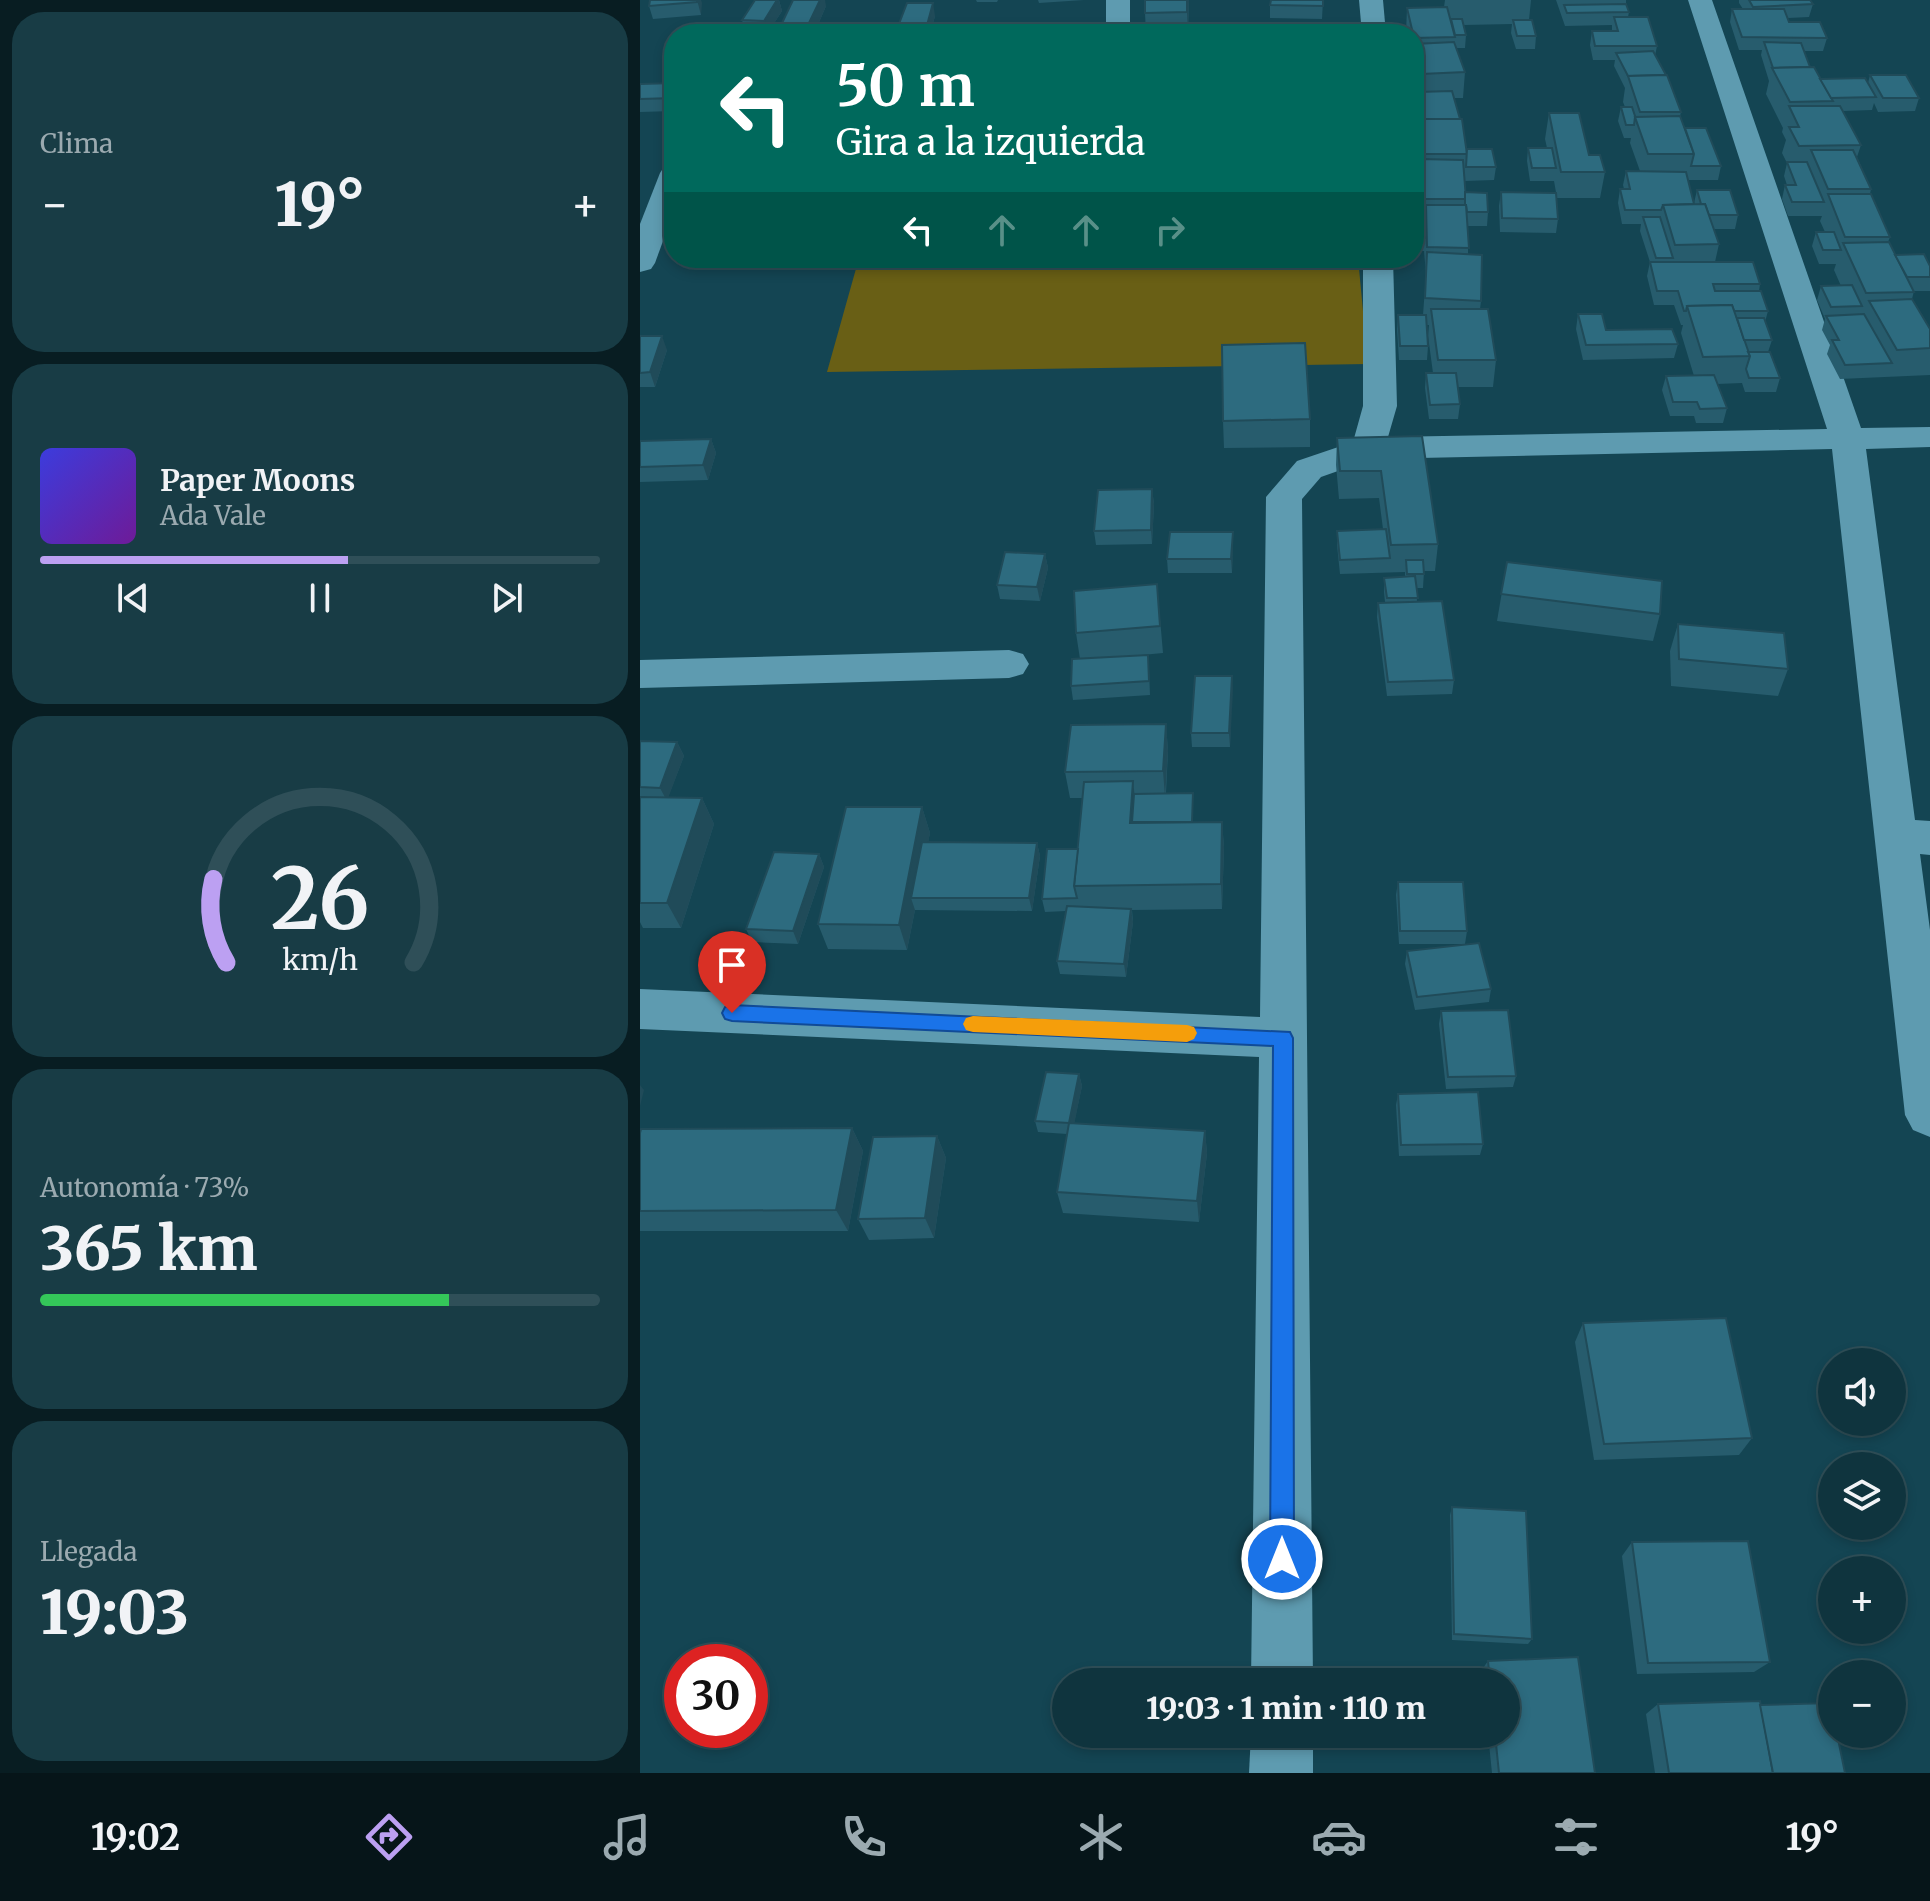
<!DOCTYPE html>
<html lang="es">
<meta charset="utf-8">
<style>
:root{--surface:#0f343e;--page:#183c45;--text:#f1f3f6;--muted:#9baab0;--line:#2f4f58;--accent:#bca0f2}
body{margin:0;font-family:Merriweather,serif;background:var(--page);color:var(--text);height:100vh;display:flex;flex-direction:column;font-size:30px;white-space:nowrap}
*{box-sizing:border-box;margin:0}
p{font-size:26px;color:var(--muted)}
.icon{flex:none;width:44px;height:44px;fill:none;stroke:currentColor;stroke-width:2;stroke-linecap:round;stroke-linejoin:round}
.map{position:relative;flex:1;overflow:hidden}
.drawer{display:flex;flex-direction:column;gap:12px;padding:12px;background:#081d22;width:640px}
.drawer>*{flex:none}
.banner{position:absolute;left:24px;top:24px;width:760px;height:244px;border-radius:32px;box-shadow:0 4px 12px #0003,0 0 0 2px var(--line);background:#00695c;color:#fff;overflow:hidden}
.fabs{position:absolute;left:1178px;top:1348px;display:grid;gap:16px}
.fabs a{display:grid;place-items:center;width:88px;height:88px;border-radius:50%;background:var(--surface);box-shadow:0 4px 12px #0003,0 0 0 2px var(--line);font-size:40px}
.speed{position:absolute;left:24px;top:1644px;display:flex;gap:16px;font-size:40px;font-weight:700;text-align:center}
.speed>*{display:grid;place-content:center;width:104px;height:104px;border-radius:50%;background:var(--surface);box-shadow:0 4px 12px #0003,0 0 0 2px var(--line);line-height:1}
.speed .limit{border:12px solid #d22;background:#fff;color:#111}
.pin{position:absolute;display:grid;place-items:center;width:68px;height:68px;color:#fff;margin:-82px -34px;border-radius:50% 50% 50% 0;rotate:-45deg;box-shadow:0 0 8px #0007}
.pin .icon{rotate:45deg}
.me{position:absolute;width:88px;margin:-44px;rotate:0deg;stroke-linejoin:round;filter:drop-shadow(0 0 6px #0008)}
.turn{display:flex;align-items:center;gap:28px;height:168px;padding:0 40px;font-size:36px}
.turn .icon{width:104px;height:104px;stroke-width:2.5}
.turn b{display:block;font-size:56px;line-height:68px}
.lanes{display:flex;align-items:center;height:76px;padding:0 40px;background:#0003;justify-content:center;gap:40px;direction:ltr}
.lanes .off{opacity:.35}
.big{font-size:60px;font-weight:800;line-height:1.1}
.drawer .widget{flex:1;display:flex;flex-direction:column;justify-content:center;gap:12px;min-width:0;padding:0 28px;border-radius:32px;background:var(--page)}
.drawer .dial{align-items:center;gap:0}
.dial svg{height:208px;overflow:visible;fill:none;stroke:var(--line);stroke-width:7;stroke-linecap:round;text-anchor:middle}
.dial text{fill:var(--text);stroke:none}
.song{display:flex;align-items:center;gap:24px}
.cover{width:96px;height:96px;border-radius:12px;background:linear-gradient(135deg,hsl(240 70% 55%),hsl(280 70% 35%))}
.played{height:8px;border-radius:4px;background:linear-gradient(90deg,var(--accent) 55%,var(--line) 55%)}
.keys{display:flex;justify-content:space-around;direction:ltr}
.heat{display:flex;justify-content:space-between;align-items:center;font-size:44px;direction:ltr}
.charge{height:12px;border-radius:6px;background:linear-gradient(90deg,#34c759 73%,var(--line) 0)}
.trip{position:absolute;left:412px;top:1668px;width:468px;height:80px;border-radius:40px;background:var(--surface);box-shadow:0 4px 12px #0003,0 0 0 2px var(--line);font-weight:800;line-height:80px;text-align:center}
.tabs{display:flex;height:128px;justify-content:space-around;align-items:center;background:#061519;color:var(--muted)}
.tabs .icon{width:56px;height:56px}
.tabs .selected{color:var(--accent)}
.tabs b{font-size:36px;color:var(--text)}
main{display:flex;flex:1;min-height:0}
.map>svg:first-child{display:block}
</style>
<main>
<section class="drawer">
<div class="widget"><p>Clima</p>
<div class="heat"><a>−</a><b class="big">19°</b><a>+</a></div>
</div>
<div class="widget">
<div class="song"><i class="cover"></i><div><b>Paper Moons</b><p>Ada Vale</p></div></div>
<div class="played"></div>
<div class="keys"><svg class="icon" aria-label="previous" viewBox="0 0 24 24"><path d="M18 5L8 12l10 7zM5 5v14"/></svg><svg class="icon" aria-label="pause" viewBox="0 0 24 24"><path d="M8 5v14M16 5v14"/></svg><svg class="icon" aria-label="next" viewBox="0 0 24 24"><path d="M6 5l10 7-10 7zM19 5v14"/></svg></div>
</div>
<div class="widget dial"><svg viewBox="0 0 100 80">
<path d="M14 69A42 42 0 1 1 86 69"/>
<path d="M14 69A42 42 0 0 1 9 37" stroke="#bca0f2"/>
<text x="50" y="56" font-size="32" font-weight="700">26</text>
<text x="50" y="72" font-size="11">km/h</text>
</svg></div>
<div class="widget"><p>Autonomía · 73%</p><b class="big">365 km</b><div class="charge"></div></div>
<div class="widget"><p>Llegada</p><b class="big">19:03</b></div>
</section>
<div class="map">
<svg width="1290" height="1773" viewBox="0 0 1290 1773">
<rect width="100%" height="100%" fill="#144553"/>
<path fill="#695f15" d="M219,258H718L728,364L187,372Z"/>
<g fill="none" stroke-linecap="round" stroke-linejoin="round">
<g fill="#5e9bb0" fill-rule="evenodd">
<rect x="466" y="0" width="24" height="34"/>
<path d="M719,0H743L746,34H722Z"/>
<path d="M1048,0H1072L1221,428L1290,427V447L1226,449L1275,820L1290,821V855L1280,854L1290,930V1137L1273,1130L1265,1115L1192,449L732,459L681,477L662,499L673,1682H611L619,1057L0,1029V989L620,1017L626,497L657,461L713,442L723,406V258H753L757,406L748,437L1187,429Z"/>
<path d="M34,165V211L15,263L11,269L0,272V224L20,173L24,167Z"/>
<path d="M369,650L383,654L389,664L383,674L369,678L0,688V660Z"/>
<path d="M611,1734H673V1773H609Z"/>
</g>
</g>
<g fill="#275c6d">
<path d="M10,0H61V15L13,19L9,6Z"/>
<path d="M115,0H139L142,11L127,34H88L105,30L102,20Z"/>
<path d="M336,0H358L357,2H337Z"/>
<path d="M398,0H444L399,3Z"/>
<path d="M549,0L548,34H506L505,13Z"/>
<path d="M683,0L682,19L630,18V5Z"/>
<path d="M805,0H891L889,20L896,36L895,49H876L871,33L872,24L824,25L826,35L825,48H816L825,72L823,98H814L827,149L856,167L854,180L824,181L825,192L848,212L847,226H828V254L841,301L840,309L856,360L853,387H818L820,404L818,419H789L785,388L786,373H793L788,336L789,325H787L788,346L787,360H759L757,329L758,315H783L786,274L784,251H774V220H780L779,207L774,208V144L776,119H779L776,106L777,93L774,84V34H766V33L767,8L804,7Z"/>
<path d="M916,0H986V4L989,12L988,17L1017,46L1015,56L1041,112L1040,116L1045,128L1081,166L1078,180H1048L1054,203L1057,190L1098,215L1095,229H1074L1079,244L1075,262L1120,284L1119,291L1128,311L1125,322L1132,340L1128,352L1140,378L1136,392H1105L1102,383L1077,384L1087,408L1083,423H1056L1054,416H1030L1022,390L1026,376H1054L1041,333L1043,325H1041L1034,305H1014L1007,276L1010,262L1000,231L1001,224H982L978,203L980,189H984L983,185L986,171H1000L990,143L991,138H984L978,121L981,107H985L983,102L985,88L974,66L975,60H953L950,45L952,31H972V25L925,26Z"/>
<path d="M1099,0H1170L1173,4L1169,17L1148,18L1149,22L1187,38L1183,51H1164L1170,67L1180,79L1228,83L1230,75L1279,98L1275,111L1238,112L1234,103L1232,110L1203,111L1221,145L1217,157L1231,189L1230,194L1250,237L1248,242L1255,255L1290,266V291H1274L1272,299L1290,329V375L1200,379L1187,354L1190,345L1182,330L1185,319L1177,300L1181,286H1201L1194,270L1196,264H1179L1172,246L1176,232H1185L1180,221L1182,216H1148L1142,199L1145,185H1147L1144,176L1147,163L1142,153L1146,140L1142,132L1143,128L1126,94L1129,81L1121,55L1122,50H1099L1090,22L1092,9H1103L1099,3Z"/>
<path d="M186,6L174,34H145L142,23Z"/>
<path d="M295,16L290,34H258L257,29Z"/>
<path d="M34,83V111L0,112V84Z"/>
<path d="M909,113L965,172L960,198H917L914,181H890L887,161L888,148H907L905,139Z"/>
<path d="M861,192L918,219L916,233L860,232L859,206Z"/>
<path d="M938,314L966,330L1038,344L1034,358L943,360L936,329Z"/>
<path d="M0,336L27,350L15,387H0Z"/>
<path d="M670,419V447L584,448L583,421Z"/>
<path d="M782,436L798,544L795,571H784L783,588H776L777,601L814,680L812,694L747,696L737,617L738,603L745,602L744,592V578L765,577V572L700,574L697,545V531L743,529L739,498L699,499L696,465L697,438Z"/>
<path d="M71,439L76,453L68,480L0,482V441Z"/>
<path d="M512,489L514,504L512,544L456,545L454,531Z"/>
<path d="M593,532L592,573H528L527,559Z"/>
<path d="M405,554L408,568L400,601L360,599L357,585Z"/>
<path d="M867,562L1020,614L1013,641L857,621Z"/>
<path d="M517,584L523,653L481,657L509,669L510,695L433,700L431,686L440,659L436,633Z"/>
<path d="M1038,624L1148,669L1138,696L1031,686L1030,651Z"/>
<path d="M592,676L590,747H552L551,733Z"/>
<path d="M526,724L528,751L526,793H553V822H582L584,847L582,909L492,910L493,922L486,977L420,974L417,961L426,911L405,912L402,899L438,849L443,798H430L425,772Z"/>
<path d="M0,741L37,742L44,756L28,797L62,798L74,824L41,928H3L0,922Z"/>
<path d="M282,807L290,833L288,842L397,843L400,856L392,911L275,910L267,950L188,949L178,924Z"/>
<path d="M179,854L184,867L158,944L112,942L106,929Z"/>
<path d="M758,882L827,931L825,944H759L756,895Z"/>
<path d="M767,951L851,989L849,1002L775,1010L765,964Z"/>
<path d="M801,1011L876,1076L873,1087L806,1089L799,1024Z"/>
<path d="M439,1074L442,1086L434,1123L565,1131L567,1153L559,1222L423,1213L417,1192L427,1134L398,1132L395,1121Z"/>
<path d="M758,1094L843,1144L840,1155L759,1156L756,1105Z"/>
<path d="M212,1128L223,1151L208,1231H0V1133Z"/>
<path d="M297,1136L306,1158L294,1238L229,1240L218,1219Z"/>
<path d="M943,1323L1112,1438L1099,1455L954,1460L935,1342Z"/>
<path d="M812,1507L892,1639L888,1644L812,1640L810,1515Z"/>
<path d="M992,1542L1130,1662L1114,1672L997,1674L982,1556Z"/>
<path d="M848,1661L955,1773H852L848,1734H866V1682H842L841,1671Z"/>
<path d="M1018,1704L1120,1705L1205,1773H1015L1006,1714Z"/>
</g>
<g fill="#204b59">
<path d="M57,0H61L62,3L61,15Z"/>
<path d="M137,0H139L142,11L127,34L124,21Z"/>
<path d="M180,0H185L186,6L174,34H172L169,23Z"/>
<path d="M547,0H549L548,34L547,12Z"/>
<path d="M293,3L295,16L290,34H287L286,29Z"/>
<path d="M22,336L27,350L15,387L10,372Z"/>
<path d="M71,439L76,453L68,480L63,465Z"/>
<path d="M512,489L514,504L512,544L511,530Z"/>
<path d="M593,532V547L592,573L591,559Z"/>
<path d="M405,554L408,568L400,601L397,587Z"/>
<path d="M592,676L593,690L590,747L589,733Z"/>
<path d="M526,724L528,751L525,797L523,771Z"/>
<path d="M37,742L44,756L27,801L20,788Z"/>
<path d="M493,781L496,807L492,835L490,823Z"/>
<path d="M62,798L74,824L41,928L27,903Z"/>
<path d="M282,807L290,833L277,898H271L275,910L267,950L259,925Z"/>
<path d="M582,822L584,847L582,909L581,884Z"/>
<path d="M397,843L400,856L392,911L389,898Z"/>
<path d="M179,854L184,867L158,944L153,931Z"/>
<path d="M491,909L493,922L486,977L484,964Z"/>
<path d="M439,1074L442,1086L432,1135L429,1123Z"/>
<path d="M0,1085L4,1090L0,1106Z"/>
<path d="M212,1128L223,1151L208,1231L196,1210Z"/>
<path d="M565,1131L567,1153L559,1222L557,1201Z"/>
<path d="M297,1136L306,1158L294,1238L285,1218Z"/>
</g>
<g fill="#2d6b7f" stroke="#204b59" stroke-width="2">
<path d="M10,0H57V2L9,6Z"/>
<path d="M115,0H137L124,21L102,20Z"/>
<path d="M153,0H180L169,23H142Z"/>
<path d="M505,0H547V12L505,13Z"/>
<path d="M631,0H683V6L630,5Z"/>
<path d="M1109,0H1170L1173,4L1113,7Z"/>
<path d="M267,3H293L286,29H257Z"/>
<path d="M986,4L989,12L927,13L924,5Z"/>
<path d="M807,7L815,37L774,38L767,8Z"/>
<path d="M1092,9H1144L1149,22H1180L1187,38L1102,37Z"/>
<path d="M974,17H1008L1017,46H955L952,31H978Z"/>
<path d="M811,19H822L826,35H815Z"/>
<path d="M873,20H892L896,36H877Z"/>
<path d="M89,30H124L122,34H88Z"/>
<path d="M814,42L825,72L781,74L774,53V44Z"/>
<path d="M1124,42L1161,43L1170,67L1133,68Z"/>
<path d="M1013,51L1026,75L988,76L976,53Z"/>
<path d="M1174,67L1193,101L1150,102L1132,68Z"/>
<path d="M1027,75L1041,112H1000L988,76Z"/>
<path d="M1230,75H1266L1279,98H1243Z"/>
<path d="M1225,78L1236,97L1191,98L1180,79Z"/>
<path d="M34,83V98L0,99V84Z"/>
<path d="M812,91L820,119H784L777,92Z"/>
<path d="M1149,106H1200L1221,145L1159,146L1149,127H1159Z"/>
<path d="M981,107H992L998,125L995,117L994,125H986Z"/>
<path d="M909,113H939L949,155H960L965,172H921Z"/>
<path d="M1040,116L1054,154H1008L995,117Z"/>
<path d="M776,119H822L827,154H780Z"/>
<path d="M1045,128H1066L1081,166H1051L1054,154Z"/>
<path d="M888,148H912L916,168H892Z"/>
<path d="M827,149H852L856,167H826Z"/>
<path d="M774,150H777L780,194H774Z"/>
<path d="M1171,150H1213L1231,189H1188Z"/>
<path d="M780,159L823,160L826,199H782Z"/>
<path d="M1147,162H1167L1184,202H1152L1145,185H1156Z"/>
<path d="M986,171L1046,172L1054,204L1023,205L1021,210H985L980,189H990Z"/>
<path d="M1057,190H1090L1098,215H1069L1065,204H1061Z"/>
<path d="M825,192L847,193L848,212H827L826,205H825Z"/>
<path d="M861,192L916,193L918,219L862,218Z"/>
<path d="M1188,194H1231L1250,237H1205Z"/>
<path d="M1065,204L1079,244L1035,245L1023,205Z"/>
<path d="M786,205H826L829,248L787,247Z"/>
<path d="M1003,217H1020L1033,258H1016Z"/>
<rect x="774" y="220" width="11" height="18"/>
<path d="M1176,232H1194L1201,250H1183Z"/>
<path d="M1249,242L1274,292L1226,293L1203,243Z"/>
<path d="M787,252L842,255L841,301L785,298Z"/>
<path d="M1284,254L1290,266V277H1267L1255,255Z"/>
<path d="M1010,262H1113L1120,284H1073L1075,291H1121L1128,311H1094L1092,305L1047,306L1046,311H1044L1038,291H1017Z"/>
<path d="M1212,285L1222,306L1191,307L1181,286Z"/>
<path d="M1272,299L1290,329V348L1257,350L1229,301Z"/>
<path d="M1092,305L1110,356L1063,357L1047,306Z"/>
<path d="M791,309H848L856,360H798Z"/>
<path d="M938,314H962L966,330L1032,329L1038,344L946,345Z"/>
<path d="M1224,314L1252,363L1205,365L1192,340H1199L1186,316Z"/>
<path d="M758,315H786L788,346H760Z"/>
<path d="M1097,318H1124L1132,340H1104Z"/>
<path d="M0,336H22L10,372L0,373Z"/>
<path d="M665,343L670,419L583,421L582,345Z"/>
<path d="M1108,352H1130L1140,378H1109L1106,369L1110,356Z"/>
<path d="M786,373H816L820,404L790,405Z"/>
<path d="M1074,375L1087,408L1060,409L1057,402H1033L1026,376Z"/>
<path d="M782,436L798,544L751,545L741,471H700L697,438Z"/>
<path d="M71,439L63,465L0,467V441Z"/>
<path d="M512,489L511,530L454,531L458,490Z"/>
<path d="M746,529L750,558L700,560L697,531Z"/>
<path d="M530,532H593L591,559H527Z"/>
<path d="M365,552L405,554L397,587L357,585Z"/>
<path d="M766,560H783L784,574H767Z"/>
<path d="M867,562L1022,581L1020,614L861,594Z"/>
<path d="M775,576L778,598H747L744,578Z"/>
<path d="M517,584L520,626L436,633L434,591Z"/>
<path d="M802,601L814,680L748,682L738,603Z"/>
<path d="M1038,624L1144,633L1148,669L1039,659Z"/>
<path d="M508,655L509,681L431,686L432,659Z"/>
<path d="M555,676H592L589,733H551Z"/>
<path d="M526,724L523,771L425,772L431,725Z"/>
<path d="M0,741L37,742L20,788L0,787Z"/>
<path d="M493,781L490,823L582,822L581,884L434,886L444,782Z"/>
<path d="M553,793L552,822H492L494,794Z"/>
<path d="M0,797L62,798L27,903H0Z"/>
<path d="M206,807H282L259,925L178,924Z"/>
<path d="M282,842L397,843L389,898H271Z"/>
<path d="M407,849H438L434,886L437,898L402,899Z"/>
<path d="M134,852L179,854L153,931L106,929Z"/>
<path d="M758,882H823L827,931H760Z"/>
<path d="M427,906L491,909L484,964L417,961Z"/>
<path d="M839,943L851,989L777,997L767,951Z"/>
<path d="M868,1010L876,1076L808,1077L801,1011Z"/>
<path d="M406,1072L439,1074L429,1123L395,1121Z"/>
<path d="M838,1092L843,1144L761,1145L758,1094Z"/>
<path d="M429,1123L565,1131L557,1201L417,1192Z"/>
<path d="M212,1128L196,1210L0,1211V1133L1,1129Z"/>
<path d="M297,1136L285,1218L218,1219L233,1137Z"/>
<path d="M1086,1318L1112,1438L964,1444L943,1323Z"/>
<path d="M812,1507L886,1511L892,1639L814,1634Z"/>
<path d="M1108,1541L1130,1662L1008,1663L992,1542Z"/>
<path d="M938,1657L955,1773H859L855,1734H866V1682H850L848,1661Z"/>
<path d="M1120,1701L1133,1773H1029L1018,1704Z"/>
<path d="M1190,1703L1192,1712V1734H1197L1205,1773H1133L1120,1705Z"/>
</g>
<path fill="#1a73e8" stroke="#114b97" stroke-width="2" d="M92,1005L650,1032L653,1038L654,1559L650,1568L642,1571L633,1568L630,1559L633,1046L92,1021L85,1019L82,1013L85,1007Z"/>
<path fill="#f59e0b" d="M333,1016L547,1025L554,1027L557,1033L554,1039L547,1042L333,1032L326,1030L323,1024L326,1018Z"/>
</svg>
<div class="fabs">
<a><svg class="icon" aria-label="sound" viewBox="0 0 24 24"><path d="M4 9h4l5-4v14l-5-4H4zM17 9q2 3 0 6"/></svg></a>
<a><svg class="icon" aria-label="layers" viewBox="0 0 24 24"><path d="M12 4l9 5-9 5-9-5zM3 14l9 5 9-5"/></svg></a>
<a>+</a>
<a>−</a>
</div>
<div class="speed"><div class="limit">30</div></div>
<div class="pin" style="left:92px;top:1013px;background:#d93025"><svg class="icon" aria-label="arrive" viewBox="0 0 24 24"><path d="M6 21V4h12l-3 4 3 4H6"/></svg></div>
<svg class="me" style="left:642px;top:1559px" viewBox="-20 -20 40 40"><circle r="17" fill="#1a73e8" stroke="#fff" stroke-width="3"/><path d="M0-11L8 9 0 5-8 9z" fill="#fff"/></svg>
<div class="trip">19:03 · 1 min · 110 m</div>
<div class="banner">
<div class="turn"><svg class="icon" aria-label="left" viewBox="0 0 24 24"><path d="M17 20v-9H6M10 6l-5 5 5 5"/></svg><div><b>50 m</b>Gira a la izquierda</div></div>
<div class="lanes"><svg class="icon" aria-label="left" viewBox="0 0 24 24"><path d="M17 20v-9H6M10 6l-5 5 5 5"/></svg><svg class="icon off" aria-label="ahead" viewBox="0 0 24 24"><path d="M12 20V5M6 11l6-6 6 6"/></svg><svg class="icon off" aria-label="ahead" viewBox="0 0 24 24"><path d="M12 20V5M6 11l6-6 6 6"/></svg><svg class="icon off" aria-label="right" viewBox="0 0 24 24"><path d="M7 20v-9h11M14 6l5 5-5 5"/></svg></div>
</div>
</div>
</main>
<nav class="tabs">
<b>19:02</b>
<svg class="icon selected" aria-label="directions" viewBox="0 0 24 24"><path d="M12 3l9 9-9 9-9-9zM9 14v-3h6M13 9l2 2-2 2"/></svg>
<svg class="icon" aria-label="music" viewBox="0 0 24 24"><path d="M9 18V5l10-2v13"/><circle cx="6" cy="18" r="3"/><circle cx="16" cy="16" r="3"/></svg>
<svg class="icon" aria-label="phone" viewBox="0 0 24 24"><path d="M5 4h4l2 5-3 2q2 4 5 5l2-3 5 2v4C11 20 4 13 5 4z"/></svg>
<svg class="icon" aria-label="climate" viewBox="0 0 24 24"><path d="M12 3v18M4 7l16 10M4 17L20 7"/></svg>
<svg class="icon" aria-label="car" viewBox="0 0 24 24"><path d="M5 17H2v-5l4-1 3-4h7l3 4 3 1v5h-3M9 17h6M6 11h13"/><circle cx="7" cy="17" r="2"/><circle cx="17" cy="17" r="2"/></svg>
<svg class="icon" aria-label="filters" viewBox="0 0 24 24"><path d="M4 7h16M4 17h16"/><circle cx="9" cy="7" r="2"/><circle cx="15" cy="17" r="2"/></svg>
<b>19°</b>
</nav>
